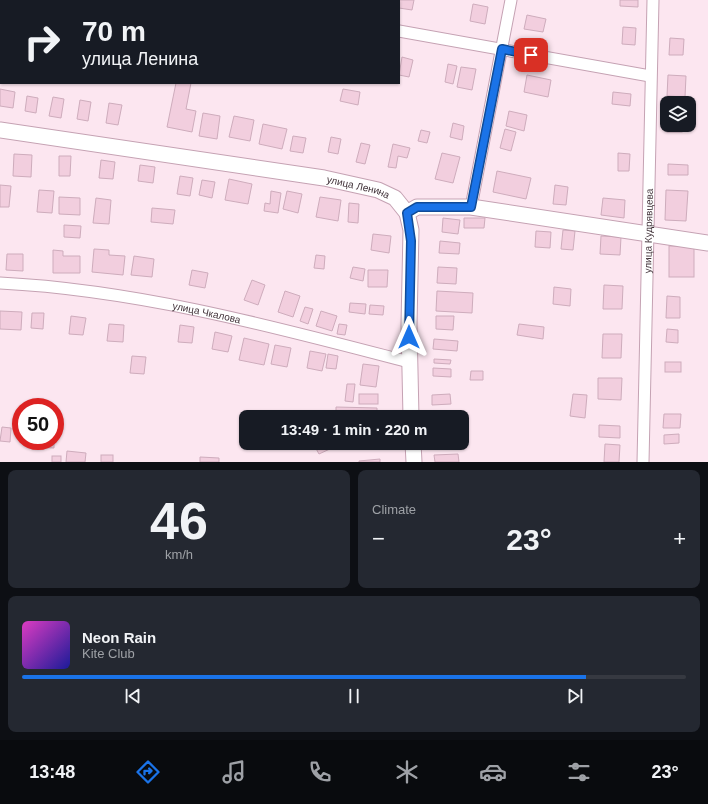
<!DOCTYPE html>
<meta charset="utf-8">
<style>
:root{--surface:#171b24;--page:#242831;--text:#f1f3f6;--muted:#9ea1a6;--line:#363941;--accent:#1a73e8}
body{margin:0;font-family:Helvetica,sans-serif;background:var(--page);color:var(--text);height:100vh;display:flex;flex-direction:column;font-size:15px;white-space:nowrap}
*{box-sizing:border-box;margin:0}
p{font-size:13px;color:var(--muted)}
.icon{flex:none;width:22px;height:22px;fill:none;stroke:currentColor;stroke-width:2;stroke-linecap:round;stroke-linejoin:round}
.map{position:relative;height:462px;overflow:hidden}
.side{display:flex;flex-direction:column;gap:8px;padding:8px;background:#0d0f14;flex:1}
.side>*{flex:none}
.banner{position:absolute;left:0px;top:0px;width:400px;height:84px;box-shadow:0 1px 3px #0004;background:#171b24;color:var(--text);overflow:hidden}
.fabs{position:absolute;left:660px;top:96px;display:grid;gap:8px}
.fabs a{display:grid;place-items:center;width:36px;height:36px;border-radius:8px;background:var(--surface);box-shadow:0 1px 3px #0004;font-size:20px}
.speed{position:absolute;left:12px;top:398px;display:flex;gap:8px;font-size:20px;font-weight:700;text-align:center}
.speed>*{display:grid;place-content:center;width:52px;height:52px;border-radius:50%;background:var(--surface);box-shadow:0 1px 3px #0004;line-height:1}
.speed .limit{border:6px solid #d22;background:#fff;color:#111}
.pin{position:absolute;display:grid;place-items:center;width:34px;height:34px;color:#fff;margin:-17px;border-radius:8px;box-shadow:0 2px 6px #0006}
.me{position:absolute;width:44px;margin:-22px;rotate:0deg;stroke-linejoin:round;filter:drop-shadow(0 0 3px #0008)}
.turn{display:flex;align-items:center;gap:14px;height:84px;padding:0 16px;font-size:18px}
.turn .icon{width:52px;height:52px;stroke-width:2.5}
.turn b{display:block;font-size:28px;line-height:34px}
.big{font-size:30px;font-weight:800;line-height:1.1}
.side .widget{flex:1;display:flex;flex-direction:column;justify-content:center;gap:6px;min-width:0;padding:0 14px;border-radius:8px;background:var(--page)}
.side .dial{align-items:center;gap:0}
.dial b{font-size:52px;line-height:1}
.song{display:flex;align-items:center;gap:12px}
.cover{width:48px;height:48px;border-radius:6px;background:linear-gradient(135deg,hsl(310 70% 55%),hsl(240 70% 35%))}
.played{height:4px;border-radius:2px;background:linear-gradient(90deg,var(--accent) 85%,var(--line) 85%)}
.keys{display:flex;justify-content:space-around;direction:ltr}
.heat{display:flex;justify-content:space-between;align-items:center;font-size:22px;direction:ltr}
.side .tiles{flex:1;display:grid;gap:8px;grid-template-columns:1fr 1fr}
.widget:last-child{grid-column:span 2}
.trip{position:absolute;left:239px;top:410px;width:230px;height:40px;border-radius:8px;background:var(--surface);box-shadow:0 1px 3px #0004;font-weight:800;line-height:40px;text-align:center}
.dock{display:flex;height:64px;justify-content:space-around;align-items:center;background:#090b0e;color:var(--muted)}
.dock .icon{width:28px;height:28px}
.dock .on{color:var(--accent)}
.dock b{font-size:18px;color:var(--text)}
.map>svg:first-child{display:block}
</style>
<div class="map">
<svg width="708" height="462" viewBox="0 0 708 462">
<rect width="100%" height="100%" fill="#fce6f0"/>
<g fill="#f2cede" stroke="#ceacbc">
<path d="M392,0H414L412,10L399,8V1Z"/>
<path d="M620,0H638V7L620,6Z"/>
<path d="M473,4L488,7L485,24L470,21Z"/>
<path d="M527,15L546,19L543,32L524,29Z"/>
<path d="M623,27L636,28L635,45L622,44Z"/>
<path d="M670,38L684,39L683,55H669Z"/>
<path d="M402,57L413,60L409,77L399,75Z"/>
<path d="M448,64L457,66L453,84L445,82Z"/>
<path d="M461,67L476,69L472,90L457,87Z"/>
<path d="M527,75L551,80L548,97L524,92Z"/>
<path d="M668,75L686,76L685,97L667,96Z"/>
<path d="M176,83H191L186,109L196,111L192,132L167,127Z"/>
<path d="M0,89L15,92L13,108L0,106Z"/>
<path d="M343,89L360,92L358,105L340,101Z"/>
<path d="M613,92L631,94L630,106L612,104Z"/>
<path d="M27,96L38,98L36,113L25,111Z"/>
<path d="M53,97L64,99L61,118L49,116Z"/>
<path d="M80,100L91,102L88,121L77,119Z"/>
<path d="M109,103L122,105L118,125L106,123Z"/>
<path d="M509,111L527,115L524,131L506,126Z"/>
<path d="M203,113L220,116L217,139L199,136Z"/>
<path d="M234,116L254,120L250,141L229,137Z"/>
<path d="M453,123L464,126L462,140L450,137Z"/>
<path d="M263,124L287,129L282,149L259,144Z"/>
<rect x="667" y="125" width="15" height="7"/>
<path d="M505,129L516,132L511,151L500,148Z"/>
<path d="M421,130L430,132L427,143L418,141Z"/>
<path d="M293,136L306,138L303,153L290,151Z"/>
<path d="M331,137L341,139L338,154L328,152Z"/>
<path d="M361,143L370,145L365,164L356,162Z"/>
<path d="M393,144L410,148L407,158L398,156L396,168L388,167Z"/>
<path d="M442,153L460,157L453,183L435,179Z"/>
<path d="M618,153L630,154L629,171H618Z"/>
<path d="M14,154L32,155L31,177L13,176Z"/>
<path d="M59,156H71L70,176H59Z"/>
<path d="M101,160L115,162L113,179L99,178Z"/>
<path d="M668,164L688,165V175H668Z"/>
<path d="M140,165L155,167L153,183L138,181Z"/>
<path d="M497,171L531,178L526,199L493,192Z"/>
<path d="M180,176L193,178L190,196L177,194Z"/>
<path d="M229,179L252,184L248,204L225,200Z"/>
<path d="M202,180L215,182L212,198L199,195Z"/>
<path d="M0,185L11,186L9,207H0Z"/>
<path d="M555,185L568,187L566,205L553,204Z"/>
<path d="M39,190L54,191L52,213L37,212Z"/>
<path d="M666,190L688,191L686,221L665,220Z"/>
<path d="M271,191L281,193L278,213L264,211L265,203L270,204Z"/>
<path d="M287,191L302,194L298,213L283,209Z"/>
<path d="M59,197L80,198V215L59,214Z"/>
<path d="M320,197L341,200L338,221L316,217Z"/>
<path d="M96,198L111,200L109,224L93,223Z"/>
<path d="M603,198L625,200L624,218L601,215Z"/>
<path d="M349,203L359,204L358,223L348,222Z"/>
<path d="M152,208L175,210L173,224L151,222Z"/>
<path d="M443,218L460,220L458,234L442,232Z"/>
<path d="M464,218H485L484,228H464Z"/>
<path d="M64,225L81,226L80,238L64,237Z"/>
<path d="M563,230L575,231L573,250L561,249Z"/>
<path d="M536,231L551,232L550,248L535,247Z"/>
<path d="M373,234L391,236L389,253L371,250Z"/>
<path d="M601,236L621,237L620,255L600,254Z"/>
<path d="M440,241L460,243L459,254L439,253Z"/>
<rect x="669" y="246" width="25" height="31"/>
<path d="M94,249L109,250V255L125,256L123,275L92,272Z"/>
<path d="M53,250L63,251V256H80V273H53Z"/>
<path d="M7,254H23V271L6,270Z"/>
<path d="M316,255L325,256L324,269L314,268Z"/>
<path d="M134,256L154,259L152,277L131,275Z"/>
<path d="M353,267L365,269L363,281L350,278Z"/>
<path d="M438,267L457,268L456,284L437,283Z"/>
<path d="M192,270L208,273L205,288L189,285Z"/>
<path d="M368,270H388L387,287H368Z"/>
<path d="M252,280L265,285L258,305L244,300Z"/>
<path d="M604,285L623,286L622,309H603Z"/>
<path d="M554,287L571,289L570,306L553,304Z"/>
<path d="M285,291L300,296L293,317L278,312Z"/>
<path d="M437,291L473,293L472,313L436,311Z"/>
<path d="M667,296L680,297V318H666Z"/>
<path d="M350,303L366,304L365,314L349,312Z"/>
<path d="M370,305L384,306L383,315L369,314Z"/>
<path d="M305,307L313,309L308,324L300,321Z"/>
<path d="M0,311L22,312L21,330L0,329Z"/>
<path d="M321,311L337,316L332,331L316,326Z"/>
<path d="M32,313H44L43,329L31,328Z"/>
<path d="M71,316L86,318L83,335L69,334Z"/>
<path d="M436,316H454L453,330L436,329Z"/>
<path d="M109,324L124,325L123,342L107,341Z"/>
<path d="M339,324L347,325L345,335L337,334Z"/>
<path d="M519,324L544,327L543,339L517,335Z"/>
<path d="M180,325L194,327L192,343L178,342Z"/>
<path d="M667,329L678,330V343L666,342Z"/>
<path d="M215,332L232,336L228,352L212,349Z"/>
<path d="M603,334H622L621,358H602Z"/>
<path d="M244,338L269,344L264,365L239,360Z"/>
<path d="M434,339L458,341L457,351L433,349Z"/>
<path d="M275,345L291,348L287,367L271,364Z"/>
<path d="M310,351L326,354L322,371L307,368Z"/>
<path d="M328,354L338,356L336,369L326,368Z"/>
<path d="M132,356L146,357L144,374L130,373Z"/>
<path d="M434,359L451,360L450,364L434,363Z"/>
<rect x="665" y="362" width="16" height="10"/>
<path d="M363,364L379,366L376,387L360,385Z"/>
<path d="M433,368L451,369V377L433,376Z"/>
<path d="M471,371H483V380H470Z"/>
<path d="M598,378H622L621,400L598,399Z"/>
<path d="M347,384H355L353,402L345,401Z"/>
<rect x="359" y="394" width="19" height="10"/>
<path d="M450,394L451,404L432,405V395Z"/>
<path d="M573,394L587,395L585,418L570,416Z"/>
<path d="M336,407L377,408V417H336Z"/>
<path d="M446,412V417H433V413Z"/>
<path d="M664,414H681L680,428H663Z"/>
<path d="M599,425L620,426V438L599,437Z"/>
<path d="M2,427L11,428L10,442L0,441Z"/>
<path d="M679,434V443L664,444V435Z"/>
<path d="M36,441H54V448L36,447Z"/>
<path d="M318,443H329L332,448L319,454L314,445Z"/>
<path d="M356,443H376V446L357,448Z"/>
<path d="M605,444L620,445L619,462H604Z"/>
<path d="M67,451L86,453L85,462H66Z"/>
<path d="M458,454L459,462H435L434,455Z"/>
<rect x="101" y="455" width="12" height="7"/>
<rect x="52" y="456" width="9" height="6"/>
<path d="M200,457L219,458V462H200Z"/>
<path d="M380,459V462H359V461Z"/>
</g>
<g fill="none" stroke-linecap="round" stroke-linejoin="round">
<defs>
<g id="street">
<path d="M233,0L239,1"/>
<path d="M399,31L650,76"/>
<path d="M471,207L511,0"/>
<path id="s1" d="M0,283C139,290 275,327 409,362"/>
<path id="s2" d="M643,462L653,0"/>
</g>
<g id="secondary">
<path id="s3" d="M0,130L324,178L378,190L395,198L407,213L411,230L409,325L411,417"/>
<path d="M407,213L417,207H471L708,243"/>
<path d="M413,443L414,462"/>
</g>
</defs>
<use href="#street" stroke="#c5a2b3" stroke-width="13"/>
<use href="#secondary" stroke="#c5a2b3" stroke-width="17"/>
<use href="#street" stroke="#fff" stroke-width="11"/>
<use href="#secondary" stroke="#fff" stroke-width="15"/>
</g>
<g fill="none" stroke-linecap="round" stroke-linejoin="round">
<defs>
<path id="route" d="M409,337L411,241L407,213L417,207H471L502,49L531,55"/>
</defs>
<use href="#route" stroke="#114b97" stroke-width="10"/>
<use href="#route" stroke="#1a73e8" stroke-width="7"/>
</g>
<g text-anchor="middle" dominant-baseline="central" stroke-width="3.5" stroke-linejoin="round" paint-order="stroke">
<g font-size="10" fill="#413239" stroke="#fff">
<text stroke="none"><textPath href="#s3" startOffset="363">улица Ленина</textPath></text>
<text stroke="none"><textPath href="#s2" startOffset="231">улица Кудрявцева</textPath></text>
<text stroke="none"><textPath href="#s1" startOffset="209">улица Чкалова</textPath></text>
</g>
</g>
</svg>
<div class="fabs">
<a><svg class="icon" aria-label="layers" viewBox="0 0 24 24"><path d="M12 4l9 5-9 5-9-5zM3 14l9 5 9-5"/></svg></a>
</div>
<div class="speed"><div class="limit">50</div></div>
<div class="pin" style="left:531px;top:55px;background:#d93025"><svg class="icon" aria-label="arrive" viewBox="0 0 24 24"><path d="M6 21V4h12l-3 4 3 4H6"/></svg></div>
<svg class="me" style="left:409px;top:337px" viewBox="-20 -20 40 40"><path d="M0-17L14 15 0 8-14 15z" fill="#1a73e8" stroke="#fff" stroke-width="4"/></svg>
<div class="trip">13:49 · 1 min · 220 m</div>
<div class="banner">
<div class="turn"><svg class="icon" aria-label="right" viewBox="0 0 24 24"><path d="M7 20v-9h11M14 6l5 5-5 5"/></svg><div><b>70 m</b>улица Ленина</div></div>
</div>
</div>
<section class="side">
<div class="tiles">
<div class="widget dial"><b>46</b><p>km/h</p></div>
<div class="widget"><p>Climate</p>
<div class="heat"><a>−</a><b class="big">23°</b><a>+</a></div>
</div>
<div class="widget">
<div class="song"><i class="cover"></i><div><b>Neon Rain</b><p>Kite Club</p></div></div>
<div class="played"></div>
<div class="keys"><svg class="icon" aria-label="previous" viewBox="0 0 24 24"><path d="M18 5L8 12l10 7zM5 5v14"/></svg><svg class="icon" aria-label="pause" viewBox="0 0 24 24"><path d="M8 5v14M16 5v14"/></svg><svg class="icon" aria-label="next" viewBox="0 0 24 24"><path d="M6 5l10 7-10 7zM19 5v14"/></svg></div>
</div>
</div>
</section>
<nav class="dock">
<b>13:48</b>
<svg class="icon on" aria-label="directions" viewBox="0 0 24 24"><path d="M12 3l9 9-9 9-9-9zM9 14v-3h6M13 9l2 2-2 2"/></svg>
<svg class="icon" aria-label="music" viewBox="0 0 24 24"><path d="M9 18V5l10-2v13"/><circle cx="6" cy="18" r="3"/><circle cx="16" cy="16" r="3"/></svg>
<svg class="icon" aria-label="phone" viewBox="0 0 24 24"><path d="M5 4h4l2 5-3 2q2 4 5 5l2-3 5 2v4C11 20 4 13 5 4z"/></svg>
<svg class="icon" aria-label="climate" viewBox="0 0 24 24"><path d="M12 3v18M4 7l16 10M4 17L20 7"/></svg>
<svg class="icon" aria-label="car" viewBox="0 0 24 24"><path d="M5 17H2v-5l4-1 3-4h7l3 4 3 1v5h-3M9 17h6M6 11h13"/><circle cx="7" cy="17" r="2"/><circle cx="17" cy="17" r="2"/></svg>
<svg class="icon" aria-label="filters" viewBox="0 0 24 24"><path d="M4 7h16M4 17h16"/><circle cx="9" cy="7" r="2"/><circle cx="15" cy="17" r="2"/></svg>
<b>23°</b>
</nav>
